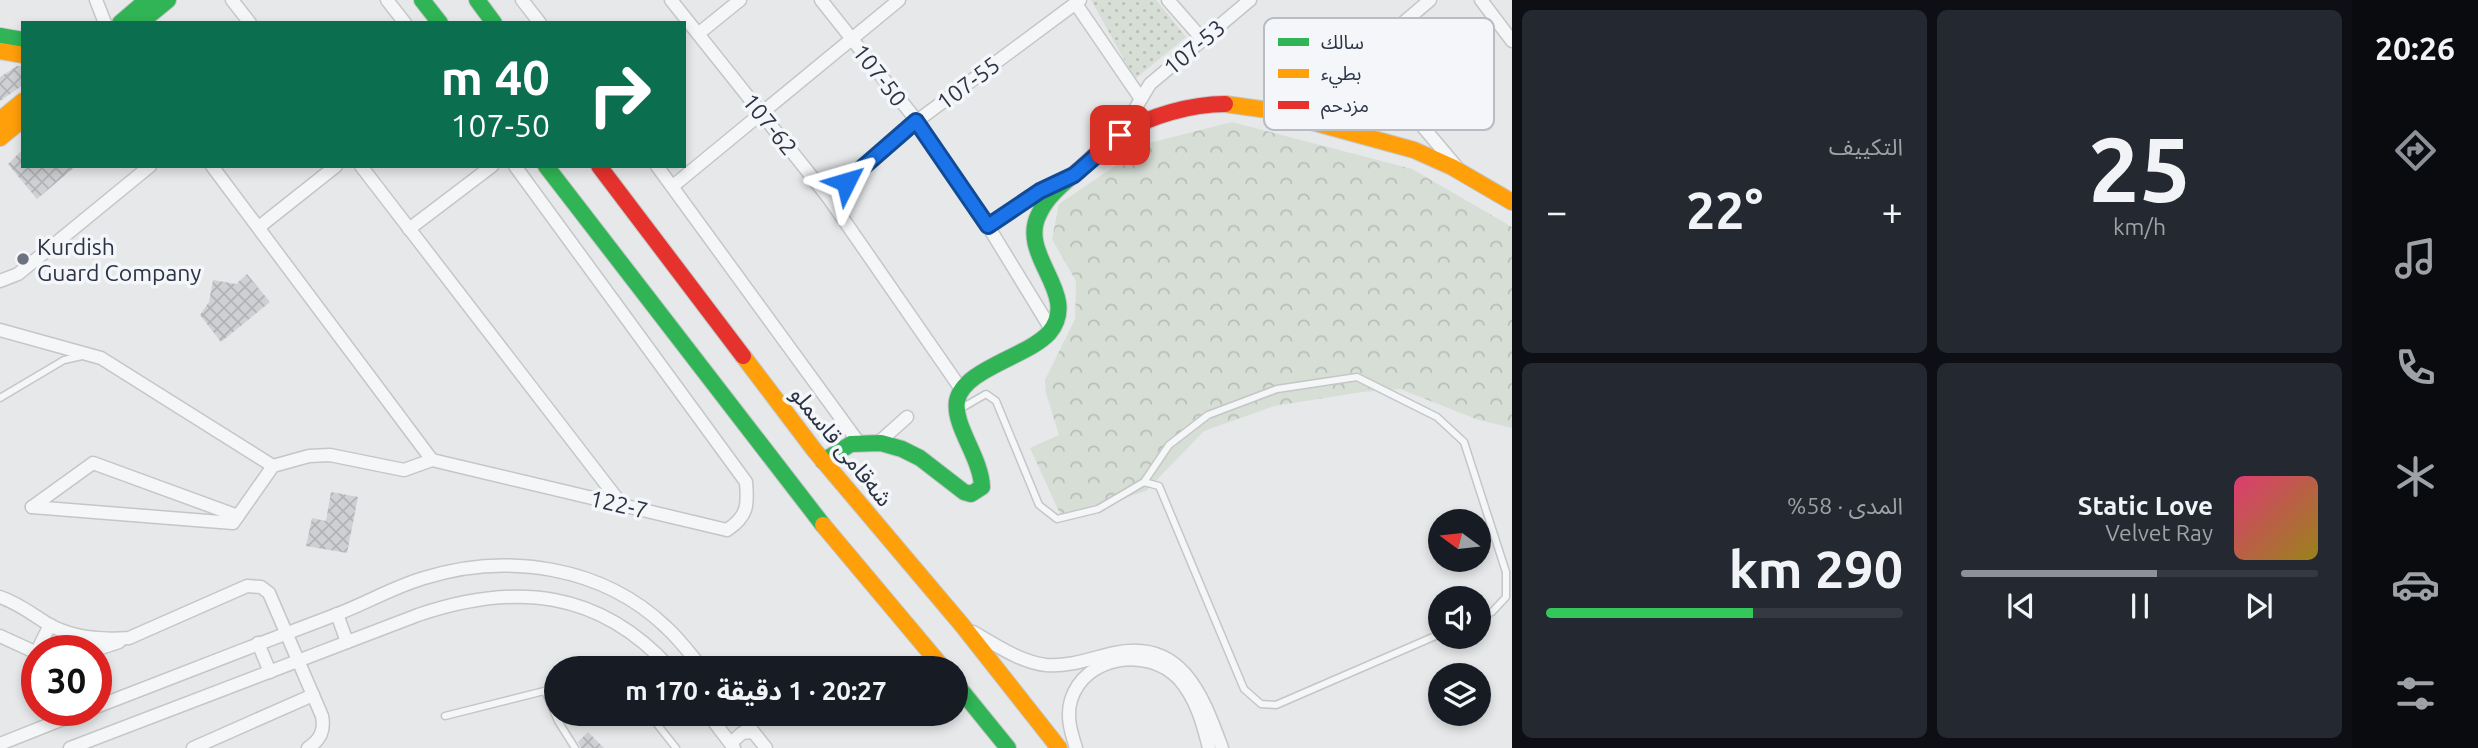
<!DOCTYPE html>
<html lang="ar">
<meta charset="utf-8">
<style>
:root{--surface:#171b24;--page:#242831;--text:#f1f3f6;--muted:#9ea1a6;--line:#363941;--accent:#8c9099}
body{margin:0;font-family:Ubuntu,"Noto Sans Arabic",sans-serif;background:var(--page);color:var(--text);direction:rtl;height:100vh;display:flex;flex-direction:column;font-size:26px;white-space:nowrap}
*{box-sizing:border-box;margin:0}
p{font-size:23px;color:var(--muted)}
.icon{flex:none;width:38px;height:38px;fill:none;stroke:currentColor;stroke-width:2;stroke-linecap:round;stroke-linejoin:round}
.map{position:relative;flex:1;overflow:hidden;direction:ltr}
.details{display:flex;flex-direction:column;gap:10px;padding:10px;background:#0d0f14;width:840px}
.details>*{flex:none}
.guide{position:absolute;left:21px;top:21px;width:665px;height:147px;border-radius:0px;box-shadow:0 4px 10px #0003;direction:rtl;background:#0b6e4f;color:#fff;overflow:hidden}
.needle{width:46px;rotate:285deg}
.tools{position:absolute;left:1428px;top:509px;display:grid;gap:14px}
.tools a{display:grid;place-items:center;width:63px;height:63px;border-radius:50%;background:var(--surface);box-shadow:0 4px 10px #0003;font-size:35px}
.speed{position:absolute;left:21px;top:635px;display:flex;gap:14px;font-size:35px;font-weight:700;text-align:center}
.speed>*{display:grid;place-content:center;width:91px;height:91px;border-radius:50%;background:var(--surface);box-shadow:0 4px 10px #0003;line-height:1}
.speed .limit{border:10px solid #d22;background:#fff;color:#111}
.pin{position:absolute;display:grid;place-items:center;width:60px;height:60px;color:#fff;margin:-30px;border-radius:14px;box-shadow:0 4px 10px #0006}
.me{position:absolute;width:77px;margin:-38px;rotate:50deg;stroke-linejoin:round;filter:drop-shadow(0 0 5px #0008)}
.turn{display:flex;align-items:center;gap:24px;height:147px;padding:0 21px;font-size:32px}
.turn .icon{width:91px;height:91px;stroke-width:2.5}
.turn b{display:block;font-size:49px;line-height:60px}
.big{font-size:52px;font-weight:700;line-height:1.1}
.details .widget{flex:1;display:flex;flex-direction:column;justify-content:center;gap:10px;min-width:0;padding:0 24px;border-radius:10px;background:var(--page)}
.details .dial{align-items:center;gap:0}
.dial b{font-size:91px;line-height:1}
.song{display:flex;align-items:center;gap:21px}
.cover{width:84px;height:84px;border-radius:10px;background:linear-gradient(135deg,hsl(340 70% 55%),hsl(50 70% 35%))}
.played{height:7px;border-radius:4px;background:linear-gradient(90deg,var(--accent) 55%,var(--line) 55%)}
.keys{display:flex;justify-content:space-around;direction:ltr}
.heat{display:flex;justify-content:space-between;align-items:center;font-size:38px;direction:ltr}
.charge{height:10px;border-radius:5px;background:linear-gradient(90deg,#34c759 58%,var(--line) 0)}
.details .tiles{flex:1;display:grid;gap:10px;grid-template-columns:repeat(2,1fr)}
.trip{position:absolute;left:544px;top:656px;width:424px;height:70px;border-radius:35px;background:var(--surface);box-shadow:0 4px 10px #0003;font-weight:700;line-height:70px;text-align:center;direction:rtl}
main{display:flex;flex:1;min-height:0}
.tabs{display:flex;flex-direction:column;width:126px;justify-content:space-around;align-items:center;background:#090b0e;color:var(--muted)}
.tabs .icon{width:49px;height:49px}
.tabs .active{color:var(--accent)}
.tabs b{font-size:32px;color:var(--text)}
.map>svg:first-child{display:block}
</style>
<main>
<nav class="tabs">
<b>20:26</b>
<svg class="icon active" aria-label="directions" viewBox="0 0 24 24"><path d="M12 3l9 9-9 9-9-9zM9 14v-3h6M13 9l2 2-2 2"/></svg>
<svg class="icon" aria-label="music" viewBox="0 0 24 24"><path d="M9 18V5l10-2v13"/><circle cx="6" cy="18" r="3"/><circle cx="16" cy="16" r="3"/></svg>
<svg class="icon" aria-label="phone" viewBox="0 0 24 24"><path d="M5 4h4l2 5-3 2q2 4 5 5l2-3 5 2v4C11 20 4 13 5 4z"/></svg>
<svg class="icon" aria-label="climate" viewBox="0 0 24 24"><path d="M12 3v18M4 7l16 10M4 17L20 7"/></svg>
<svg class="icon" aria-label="car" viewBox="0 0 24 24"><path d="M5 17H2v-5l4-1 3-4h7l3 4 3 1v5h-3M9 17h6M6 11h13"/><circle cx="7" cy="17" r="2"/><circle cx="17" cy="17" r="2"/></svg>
<svg class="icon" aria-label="filters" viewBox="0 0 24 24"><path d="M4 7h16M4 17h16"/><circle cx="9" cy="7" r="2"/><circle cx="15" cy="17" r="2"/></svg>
</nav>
<section class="details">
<div class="tiles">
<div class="widget dial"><b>25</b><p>km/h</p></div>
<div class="widget"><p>التكييف</p>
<div class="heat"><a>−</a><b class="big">22°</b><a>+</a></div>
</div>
<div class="widget">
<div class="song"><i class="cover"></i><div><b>Static Love</b><p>Velvet Ray</p></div></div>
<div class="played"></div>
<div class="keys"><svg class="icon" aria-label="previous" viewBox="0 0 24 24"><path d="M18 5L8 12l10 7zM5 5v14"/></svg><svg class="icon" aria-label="pause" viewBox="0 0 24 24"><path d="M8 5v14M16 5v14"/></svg><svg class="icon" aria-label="next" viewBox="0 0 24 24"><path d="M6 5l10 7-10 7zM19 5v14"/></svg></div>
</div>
<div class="widget"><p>المدى · 58%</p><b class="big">290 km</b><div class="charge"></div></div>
</div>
</section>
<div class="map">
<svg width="1512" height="748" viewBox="0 0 1512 748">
<defs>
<pattern id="forest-crowns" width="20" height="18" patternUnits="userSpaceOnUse" patternTransform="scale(1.75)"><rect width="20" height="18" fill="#d6ded6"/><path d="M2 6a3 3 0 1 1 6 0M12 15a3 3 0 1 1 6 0" fill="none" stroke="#b8bfb9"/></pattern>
<pattern id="park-dots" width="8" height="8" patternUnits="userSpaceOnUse" patternTransform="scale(1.75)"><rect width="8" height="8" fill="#d6ded6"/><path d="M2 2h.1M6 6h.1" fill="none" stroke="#b8bfb9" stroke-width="1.8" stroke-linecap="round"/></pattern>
<pattern id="building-cross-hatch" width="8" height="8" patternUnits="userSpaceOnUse" patternTransform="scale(1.75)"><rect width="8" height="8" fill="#ced0d3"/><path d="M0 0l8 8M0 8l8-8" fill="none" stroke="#b1b3b6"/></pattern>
</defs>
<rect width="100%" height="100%" fill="#e6e8ea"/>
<path fill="url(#forest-crowns)" d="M1232,122L1412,169L1512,227V428L1476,419L1400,389L1362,392L1274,406L1204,431L1146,491L1062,518L1030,448L1059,435L1046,393L1045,380L1075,319L1076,281L1052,239L1059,204L1149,143Z"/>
<path fill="url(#park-dots)" d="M1091,0H1156L1186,37L1135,79Z"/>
<g fill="url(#building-cross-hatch)">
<path d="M17,66H23V85L0,101V77Z"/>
<path d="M23,149V166H76L37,199L8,164Z"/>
<path d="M247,274L270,302L221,342L200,315L209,302L213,280L236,284Z"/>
<path d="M331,492L358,497L347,553L306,546L312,518L326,521Z"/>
<path d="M588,732L604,748H581L578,742Z"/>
</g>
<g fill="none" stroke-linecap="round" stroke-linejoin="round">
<defs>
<g id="lane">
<path d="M0,398L64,360L82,356"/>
<path d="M960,409L986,394L996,401L1039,505L1057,519L1098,509L1144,482L1159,486L1244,689L1261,704L1276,705L1440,634"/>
<path d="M1144,482L1169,445L1208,415L1277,389L1357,377L1437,417L1464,442L1506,572V597L1492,612L1479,617"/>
<path d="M545,691L558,721L575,748"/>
<path d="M649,714L676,748"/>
<path d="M445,716L556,688"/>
</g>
<g id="street">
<path d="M96,0L105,23"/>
<path d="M232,0L250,23"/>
<path d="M387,0L405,23"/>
<path d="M522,0L540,23"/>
<path d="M671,0L828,197L961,389"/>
<path d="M821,0L917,121L988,226L1051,329"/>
<path d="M1168,0L1203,40"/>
<path d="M1481,0L1512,41"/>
<path d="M1076,4L1141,99"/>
<path d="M698,34L740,0"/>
<path d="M1364,57L1456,166"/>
<path d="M1292,118L1430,0"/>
<path d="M1120,134L1150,84L1250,0"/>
<path d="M212,166L432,460L727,530C748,516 748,505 746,482L515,166"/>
<path d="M361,166L622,505"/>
<path d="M657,166L859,443"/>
<path d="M673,186L899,0"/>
<path d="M828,197L917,121L1080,0"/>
<path d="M988,226L1040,191L1062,180"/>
<path d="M259,227L336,166"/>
<path d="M409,229L492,166"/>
<path d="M0,281L18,274L150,166"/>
<path d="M0,330L101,358L273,466"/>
<path d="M878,443L907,417"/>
<path d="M32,507L233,523L273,466L309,456L330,455L404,470L432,460"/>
<path d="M32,507L93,463L238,516"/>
<path d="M0,597C18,603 32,614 48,624C72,638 102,640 129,638L247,586L261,587L269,593L322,716C325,731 320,740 308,748"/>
<path d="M337,614L347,642"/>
<path d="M973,632C996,645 1020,662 1046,665C1070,667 1092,658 1114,653C1183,638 1203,697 1222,748"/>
<path d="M0,636L37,653"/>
<path d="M258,643L270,672"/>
<path d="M37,651L50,625"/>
<path d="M92,651L119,642"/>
<path d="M96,707C176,676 255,645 335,615C365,604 393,587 424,578C507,552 603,566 667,628C680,640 691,655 702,668"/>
<path d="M708,714L734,748"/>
<path d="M739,714L766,748"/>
<path d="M731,743L742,733L753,732"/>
<path d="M0,744L86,710"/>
<path d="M70,748L418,615C515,582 599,590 670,668"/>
<path d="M193,748L313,695"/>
<path d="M1076,748C1071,732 1066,717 1071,700C1085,655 1148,646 1179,679C1196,698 1203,724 1209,748"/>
</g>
<g id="fast">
<path d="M422,0L440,23"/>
<path d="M477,0L494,23"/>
<path d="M120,23L147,0"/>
<path d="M140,23L168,0"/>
<path d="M0,36L23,40"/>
<path d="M546,166L823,525"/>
<path d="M823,461L851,444L881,443L902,449L920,458L964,492L971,494L982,487C981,457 953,426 957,401C963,369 1027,357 1049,333C1082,294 1017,256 1039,214C1047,196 1064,183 1078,171"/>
<path d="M956,684L1008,748"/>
</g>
<g id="slow">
<path d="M0,51L23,55"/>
<path d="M1225,104L1268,110L1414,150L1452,167L1512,202"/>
<path d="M0,120L23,101"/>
<path d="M0,138L23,119"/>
<path d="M743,356L815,451L962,625L1059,748"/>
<path d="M823,525L943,668"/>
</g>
<g id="jam">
<path d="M599,166L743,356"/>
<path d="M1078,171C1092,159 1105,144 1120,134C1149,116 1191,104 1225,104"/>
</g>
</defs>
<use href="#lane" stroke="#c4c6c8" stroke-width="9"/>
<use href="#street" stroke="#c4c6c8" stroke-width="15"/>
<use href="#fast" stroke="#c4c6c8" stroke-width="18"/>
<use href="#slow" stroke="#c4c6c8" stroke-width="18"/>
<use href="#jam" stroke="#c4c6c8" stroke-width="18"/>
<use href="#lane" stroke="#f5f6f7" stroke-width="6"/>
<use href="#street" stroke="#f5f6f7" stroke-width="12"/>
<use href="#fast" stroke="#30b455" stroke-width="16"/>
<use href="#slow" stroke="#ff9f0a" stroke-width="16"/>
<use href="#jam" stroke="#e5322d" stroke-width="16"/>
</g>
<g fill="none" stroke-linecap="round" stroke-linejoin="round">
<defs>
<path id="route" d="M846,182L916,121L988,226L1040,191L1074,175L1120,135"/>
</defs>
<use href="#route" stroke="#114b97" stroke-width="18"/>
<use href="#route" stroke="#1a73e8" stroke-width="12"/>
</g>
<circle fill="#6c737f" stroke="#f4f6f9" stroke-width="2.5" cx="23" cy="259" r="7"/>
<g text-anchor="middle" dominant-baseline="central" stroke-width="7" stroke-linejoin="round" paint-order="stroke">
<g font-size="23" fill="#2b3445" stroke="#f4f6f9">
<text transform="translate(1194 47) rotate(-40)">107-53</text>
<text transform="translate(880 75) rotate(52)">107-50</text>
<text transform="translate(968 83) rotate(-37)">107-55</text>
<text transform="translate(770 124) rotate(51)">107-62</text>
<text transform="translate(842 446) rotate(51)">شەقامی قاسملو</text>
<text transform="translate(619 504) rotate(13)">122-7</text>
</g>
<g font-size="23" fill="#2b3445" stroke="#f4f6f9" text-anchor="start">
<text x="37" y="246">Kurdish<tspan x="37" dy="26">Guard Company</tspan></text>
</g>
</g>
<rect x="1264" y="18" width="230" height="112" rx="10" fill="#f4f6f9" stroke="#b8bcc3" stroke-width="2"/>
<rect x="1278" y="38" width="31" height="8" fill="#30b455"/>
<rect x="1278" y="69" width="31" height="9" fill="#ff9f0a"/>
<rect x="1278" y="101" width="31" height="8" fill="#e5322d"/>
<g font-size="19" fill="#2b3445">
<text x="1321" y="49">سالك</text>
<text x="1321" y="80">بطيء</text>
<text x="1321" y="112">مزدحم</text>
</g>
</svg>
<div class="tools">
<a><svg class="needle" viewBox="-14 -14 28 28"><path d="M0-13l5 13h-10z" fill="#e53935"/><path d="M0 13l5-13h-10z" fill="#9ea1a6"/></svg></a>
<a><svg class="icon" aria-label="sound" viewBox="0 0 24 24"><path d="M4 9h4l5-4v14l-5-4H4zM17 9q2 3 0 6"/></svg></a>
<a><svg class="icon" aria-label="layers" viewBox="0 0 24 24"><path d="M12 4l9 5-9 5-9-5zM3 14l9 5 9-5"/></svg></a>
</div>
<div class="speed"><div class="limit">30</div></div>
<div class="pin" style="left:1120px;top:135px;background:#d93025"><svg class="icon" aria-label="arrive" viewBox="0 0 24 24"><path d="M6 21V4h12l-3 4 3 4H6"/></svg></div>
<svg class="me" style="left:846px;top:182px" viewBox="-20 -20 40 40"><path d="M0-17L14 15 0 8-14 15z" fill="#1a73e8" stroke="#fff" stroke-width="4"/></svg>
<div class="trip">20:27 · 1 دقيقة · 170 m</div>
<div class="guide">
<div class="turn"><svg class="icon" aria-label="right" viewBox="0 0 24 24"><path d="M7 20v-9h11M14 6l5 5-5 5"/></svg><div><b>40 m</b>107-50</div></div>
</div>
</div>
</main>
